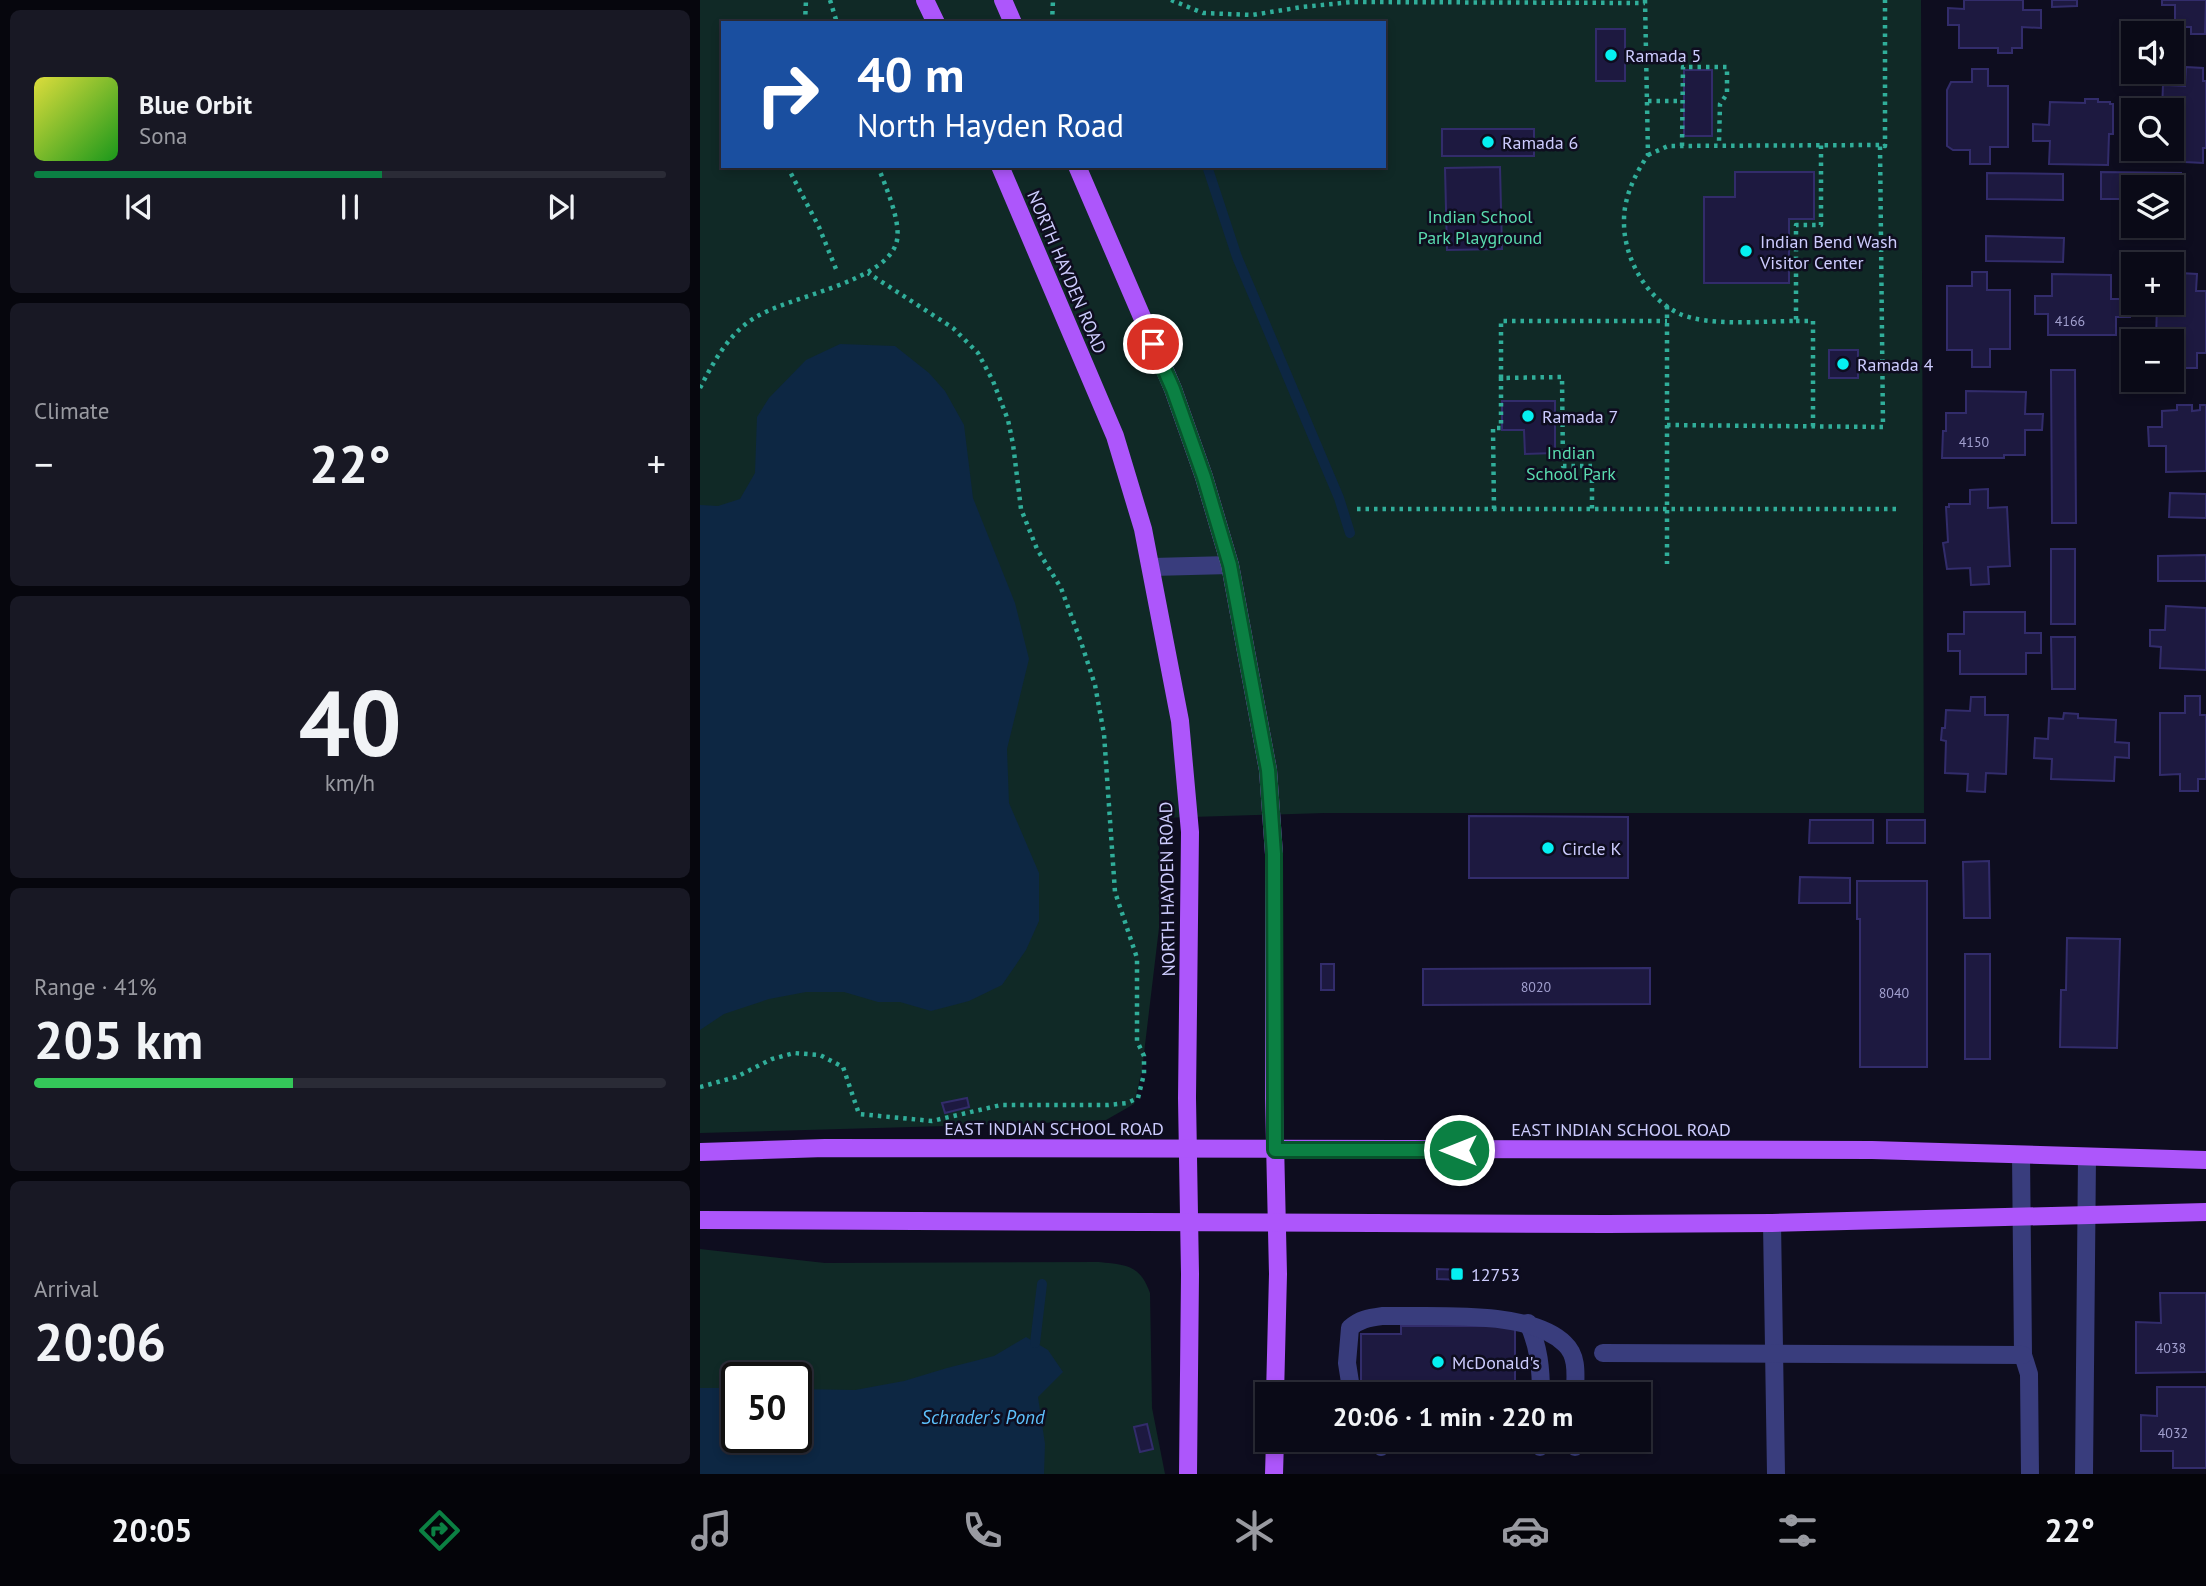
<!DOCTYPE html>
<meta charset="utf-8">
<style>
:root{--surface:#0a0a17;--page:#181824;--text:#f1f3f6;--muted:#999aa1;--line:#2a2b36;--accent:#0b8043}
body{margin:0;font-family:"PT Sans",sans-serif;background:var(--page);color:var(--text);height:100vh;display:flex;flex-direction:column;font-size:26px;white-space:nowrap}
*{box-sizing:border-box;margin:0}
p{font-size:23px;color:var(--muted)}
.icon{flex:none;width:38px;height:38px;fill:none;stroke:currentColor;stroke-width:2;stroke-linecap:round;stroke-linejoin:round}
.map{position:relative;flex:1;overflow:hidden}
.panel{display:flex;flex-direction:column;gap:10px;padding:10px;background:#06060d;width:700px}
.panel>*{flex:none}
.top-card{position:absolute;left:21px;top:21px;width:665px;height:147px;border-radius:0px;box-shadow:0 4px 10px #0003,0 0 0 2px var(--line);background:#1a4fa0;color:#fff;overflow:hidden}
.tools{position:absolute;left:1421px;top:21px;display:grid;gap:14px}
.tools a{display:grid;place-items:center;width:63px;height:63px;border-radius:0px;background:var(--surface);box-shadow:0 4px 10px #0003,0 0 0 2px var(--line);font-size:35px}
.speed{position:absolute;left:21px;top:1362px;display:flex;gap:14px;font-size:35px;font-weight:700;text-align:center}
.speed>*{display:grid;place-content:center;width:91px;height:91px;border-radius:50%;background:var(--surface);box-shadow:0 4px 10px #0003,0 0 0 2px var(--line);line-height:1}
.speed .limit{border:4px solid #111;border-radius:10px;background:#fff;color:#111}
.pin{position:absolute;display:grid;place-items:center;width:60px;height:60px;color:#fff;margin:-30px;border:4px solid #fff;border-radius:50%;box-shadow:0 2px 7px #0007}
.me{position:absolute;width:77px;margin:-38px;rotate:270deg;stroke-linejoin:round;filter:drop-shadow(0 0 5px #0008)}
.turn{display:flex;align-items:center;gap:24px;height:147px;padding:0 21px;font-size:32px}
.turn .icon{width:91px;height:91px;stroke-width:2.5}
.turn b{display:block;font-size:49px;line-height:60px}
.big{font-size:52px;font-weight:700;line-height:1.1}
.panel .widget{flex:1;display:flex;flex-direction:column;justify-content:center;gap:10px;min-width:0;padding:0 24px;border-radius:10px;background:var(--page)}
.panel .dial{align-items:center;gap:0}
.dial b{font-size:91px;line-height:1}
.song{display:flex;align-items:center;gap:21px}
.cover{width:84px;height:84px;border-radius:10px;background:linear-gradient(135deg,hsl(60 70% 55%),hsl(120 70% 35%))}
.played{height:7px;border-radius:4px;background:linear-gradient(90deg,var(--accent) 55%,var(--line) 55%)}
.keys{display:flex;justify-content:space-around;direction:ltr}
.heat{display:flex;justify-content:space-between;align-items:center;font-size:38px;direction:ltr}
.charge{height:10px;border-radius:5px;background:linear-gradient(90deg,#34c759 41%,var(--line) 0)}
.trip{position:absolute;left:555px;top:1382px;width:396px;height:70px;border-radius:0px;background:var(--surface);box-shadow:0 4px 10px #0003,0 0 0 2px var(--line);font-weight:700;line-height:70px;text-align:center}
.tabs{display:flex;height:112px;justify-content:space-around;align-items:center;background:#040409;color:var(--muted)}
.tabs .icon{width:49px;height:49px}
.tabs .current{color:var(--accent)}
.tabs b{font-size:32px;color:var(--text)}
main{display:flex;flex:1;min-height:0}
.map>svg:first-child{display:block}
</style>
<main>
<section class="panel">
<div class="widget">
<div class="song"><i class="cover"></i><div><b>Blue Orbit</b><p>Sona</p></div></div>
<div class="played"></div>
<div class="keys"><svg class="icon" aria-label="previous" viewBox="0 0 24 24"><path d="M18 5L8 12l10 7zM5 5v14"/></svg><svg class="icon" aria-label="pause" viewBox="0 0 24 24"><path d="M8 5v14M16 5v14"/></svg><svg class="icon" aria-label="next" viewBox="0 0 24 24"><path d="M6 5l10 7-10 7zM19 5v14"/></svg></div>
</div>
<div class="widget"><p>Climate</p>
<div class="heat"><a>−</a><b class="big">22°</b><a>+</a></div>
</div>
<div class="widget dial"><b>40</b><p>km/h</p></div>
<div class="widget"><p>Range · 41%</p><b class="big">205 km</b><div class="charge"></div></div>
<div class="widget"><p>Arrival</p><b class="big">20:06</b></div>
</section>
<div class="map">
<svg width="1506" height="1474" viewBox="0 0 1506 1474">
<rect width="100%" height="100%" fill="#0e0d1f"/>
<g fill="#102926" fill-rule="evenodd">
<path d="M0,0H1221L1224,813H624L459,818V928L442,1070L434,1104L406,1120L321,1124L0,1133ZM23,23H684V166H23Z"/>
<path d="M0,1249L125,1263L399,1262C427,1265 440,1265 450,1293L452,1408L465,1474H0ZM37,1377H96V1437H37Z"/>
</g>
<g fill="#0d2743">
<path d="M140,344L195,346L229,373L245,391L264,425L273,498L315,603L329,659L307,749L309,803L339,873V921L326,950L302,985L269,1001L231,1011L200,1002H178L144,992H106L69,999L24,1014L0,1030V505L18,506L40,499L55,473L57,417L69,398L106,360Z"/>
<path d="M326,1337L348,1350L363,1372L338,1397L345,1444L344,1474H0V1388H37V1437H96V1389L155,1390L204,1381L247,1368L294,1356Z"/>
</g>
<g fill="none" stroke-linecap="round" stroke-linejoin="round">
<g stroke="#0d2743" stroke-width="10">
<path d="M507,166L537,257L639,498L650,533"/>
<path d="M335,1343L342,1284"/>
</g>
</g>
<g fill="#1d1940" stroke="#322c6b" stroke-width="2">
<path d="M1264,0H1323V10H1341V28L1322,27V48H1312V53H1298V48H1259V25H1248V8L1264,9Z"/>
<path d="M1352,0H1377V6L1352,7Z"/>
<path d="M1462,0H1506L1505,34H1491V27H1475V5H1462Z"/>
<rect x="896" y="29" width="29" height="52"/>
<path d="M1486,67L1503,68V81H1506V148H1503V163L1485,162V146L1472,145V110H1462L1463,85L1485,86Z"/>
<path d="M1272,69H1288V86H1308V147H1290V164H1270V150H1253L1247,146V90L1251,82H1272Z"/>
<rect x="984" y="70" width="28" height="66"/>
<path d="M1385,99H1398V102H1410V104H1413V134H1409L1408,165L1349,164L1350,141H1333V124L1349,125L1350,102L1385,103Z"/>
<rect x="742" y="129" width="92" height="27"/>
<path d="M800,167L802,249L747,250L745,168Z"/>
<path d="M1035,172H1114V219H1089V283H1004V197H1035Z"/>
<path d="M1401,172L1481,173V200H1472V187H1433V199H1401Z"/>
<path d="M1287,173L1363,174V200L1287,199Z"/>
<path d="M1286,236L1364,238L1363,262L1286,261Z"/>
<path d="M1272,272H1287V290H1310V349H1290V367H1272V350H1247V286H1272Z"/>
<path d="M1480,273L1497,274L1496,291H1506V353H1497V368H1481V348H1472V341H1456L1457,303H1472V289L1480,290Z"/>
<path d="M1352,274L1411,275V299H1430V317H1416V335H1348V314H1335V296H1352Z"/>
<rect x="1129" y="350" width="29" height="28"/>
<path d="M1351,370H1375L1376,523H1352Z"/>
<path d="M1266,391L1326,392L1325,414H1343L1342,430H1325V455H1304V458H1242L1243,431H1246V413H1266Z"/>
<path d="M802,401H855V453L825,454L824,430H802Z"/>
<path d="M1477,405H1492V411L1500,410V405H1506V471L1466,472V446H1449L1448,427H1462V411L1477,410Z"/>
<path d="M1288,489V508L1307,507L1310,566L1288,567L1289,584L1271,585L1270,568L1247,569L1243,543L1248,542L1246,507H1249V504H1270V490Z"/>
<path d="M1470,493L1506,494V518L1469,517Z"/>
<rect x="1351" y="549" width="24" height="75"/>
<path d="M1506,555V581H1458V556Z"/>
<path d="M1466,606L1506,608V670L1460,668L1461,647L1450,646V630H1465Z"/>
<path d="M1264,612H1325V633H1341V653H1326V674H1260V651H1248V634H1264Z"/>
<path d="M1351,637H1375V689H1352Z"/>
<path d="M1485,696H1500V715H1506V779H1498V791H1480V774L1460,775V713H1485Z"/>
<path d="M1271,697H1285V715H1308L1306,774L1286,773L1285,792L1267,791L1268,774L1245,773L1246,741L1241,740L1242,728H1245L1246,710L1270,711Z"/>
<path d="M1364,713L1378,714V718L1416,720L1415,742L1429,743V758L1415,757L1414,781L1351,779L1352,759L1334,758L1335,738L1348,739L1349,718L1363,719Z"/>
<path d="M769,816L928,817V878H769Z"/>
<path d="M1110,820H1173V843H1109Z"/>
<rect x="1187" y="820" width="38" height="23"/>
<path d="M1289,861L1290,918H1264L1263,862Z"/>
<path d="M1100,877L1150,878V903H1099Z"/>
<path d="M1157,881H1227V1067H1160V919H1157Z"/>
<path d="M1367,938L1420,939L1417,1048L1360,1047L1361,990H1366Z"/>
<rect x="1265" y="954" width="25" height="105"/>
<rect x="621" y="964" width="13" height="26"/>
<path d="M950,968V1004L723,1005V969Z"/>
<path d="M267,1098L269,1107L245,1113L242,1103Z"/>
<path d="M737,1269L763,1270L762,1280L737,1279Z"/>
<path d="M1460,1293H1506V1372L1436,1373V1322L1461,1323Z"/>
<path d="M701,1326H815V1389L661,1390V1334H701Z"/>
<path d="M1457,1387H1506V1468H1473V1451H1441V1415L1457,1416Z"/>
<path d="M447,1424L453,1449L440,1452L434,1427Z"/>
</g>
<g fill="none" stroke-linecap="round" stroke-linejoin="round">
<g stroke="#30ae9a" stroke-width="4.5" stroke-dasharray="3.5 5" stroke-linecap="butt">
<path d="M130,0L137,23"/>
<path d="M471,0L503,13L552,15L602,7L652,2L945,3"/>
<path d="M945,0L948,155C935,174 924,197 924,220C923,256 945,297 978,313C1006,327 1064,321 1096,321V225H1121V145"/>
<path d="M105,23L106,0"/>
<path d="M352,23L353,0"/>
<path d="M948,101H982"/>
<path d="M982,146L983,67H1027V94L1020,104L1019,142"/>
<path d="M948,155L968,146L1180,145"/>
<path d="M87,166L119,227L136,269"/>
<path d="M967,306V564"/>
<path d="M1096,321H1113V427"/>
<path d="M801,378V321H967"/>
<path d="M0,388C14,361 29,333 56,317C90,296 182,283 196,244C203,224 185,186 178,166"/>
<path d="M967,425L1183,427L1180,145L1185,146V0"/>
<path d="M657,509H1196"/>
<path d="M794,509L793,428H801V378L862,377L863,466H892V509"/>
<path d="M0,1087L36,1077L72,1059L94,1053L120,1055L143,1067L159,1114L232,1121L301,1105H408L427,1103L438,1098L444,1074V1056L437,1041V958L415,892L404,734L395,685L381,642L361,588L337,549L321,509L313,444L308,420L293,381L278,353L253,328L168,273"/>
</g>
<g stroke="#393d7d" stroke-width="18">
<path d="M452,567L530,565"/>
<path d="M1321,1155L1323,1355L1329,1374L1330,1474"/>
<path d="M1072,1223L1076,1474"/>
<path d="M828,1323C839,1347 841,1369 841,1395"/>
<path d="M903,1353L1323,1355"/>
<path d="M652,1395L647,1363L650,1328C660,1319 669,1318 683,1316C731,1317 831,1309 865,1344C879,1357 875,1378 875,1395"/>
<path d="M678,1440L681,1447"/>
<path d="M840,1447V1440"/>
<path d="M875,1447V1440"/>
<path d="M1384,1474L1387,1157"/>
</g>
<g stroke="#ad56fb" stroke-width="18">
<path d="M225,0L236,23"/>
<path d="M303,0L313,23"/>
<path d="M300,166L415,436L443,529L480,721L490,832L487,1098L490,1274L488,1474"/>
<path d="M377,166L473,389L504,477L530,565L568,770L574,854V1098L578,1274L575,1395"/>
<path d="M0,1152L125,1148L1172,1150L1506,1160"/>
<path d="M0,1220L907,1224L1072,1223L1506,1212"/>
<path d="M574,1474L575,1440"/>
</g>
</g>
<g fill="none" stroke-linecap="round" stroke-linejoin="round">
<defs>
<path id="route" d="M453,344L473,389L504,477L530,565L568,770L574,854L575,1150H759"/>
</defs>
<use href="#route" stroke="#07532c" stroke-width="18"/>
<use href="#route" stroke="#0b8043" stroke-width="12"/>
</g>
<g fill="#05f0f1" stroke="#0e0d1f" stroke-width="2.5">
<circle cx="911" cy="55" r="7"/>
<circle cx="788" cy="142" r="7"/>
<circle cx="1046" cy="251" r="7"/>
<circle cx="1143" cy="364" r="7"/>
<circle cx="828" cy="416" r="7"/>
<circle cx="848" cy="848" r="7"/>
<rect x="750" y="1267" width="14" height="14" rx="3.5"/>
<circle cx="738" cy="1362" r="7"/>
</g>
<g text-anchor="middle" dominant-baseline="central" stroke-width="5" stroke-linejoin="round" paint-order="stroke">
<g font-size="14" fill="#a19fce">
<text x="1370" y="321">4166</text>
<text x="1274" y="442">4150</text>
<text x="836" y="987">8020</text>
<text x="1194" y="993">8040</text>
<text x="1471" y="1348">4038</text>
<text x="1473" y="1433">4032</text>
</g>
<g font-size="18" fill="#cdccfe" stroke="#0e0d1f" text-anchor="start">
<text x="925" y="55">Ramada 5</text>
<text x="802" y="142">Ramada 6</text>
<text x="1060" y="241">Indian Bend Wash<tspan x="1060" dy="21">Visitor Center</tspan></text>
<text x="1157" y="364">Ramada 4</text>
<text x="842" y="416">Ramada 7</text>
<text x="862" y="848">Circle K</text>
<text x="771" y="1274">12753</text>
<text x="752" y="1362">McDonald's</text>
</g>
<g font-size="18" fill="#5adcaf" stroke="#0e0d1f">
<text x="780" y="216">Indian School<tspan x="780" dy="21">Park Playground</tspan></text>
<text x="871" y="452">Indian<tspan x="871" dy="21">School Park</tspan></text>
</g>
<g font-size="18" fill="#cdccfe" stroke="#0e0d1f">
<text transform="translate(367 272) rotate(67)">NORTH HAYDEN ROAD</text>
<text transform="translate(467 889) rotate(-91)">NORTH HAYDEN ROAD</text>
<text x="354" y="1128">EAST INDIAN SCHOOL ROAD</text>
<text x="921" y="1129">EAST INDIAN SCHOOL ROAD</text>
</g>
<g font-size="19" font-style="italic" fill="#5dc1fc" stroke="#0e0d1f">
<text x="283" y="1417">Schrader's Pond</text>
</g>
</g>
</svg>
<div class="tools">
<a><svg class="icon" aria-label="sound" viewBox="0 0 24 24"><path d="M4 9h4l5-4v14l-5-4H4zM17 9q2 3 0 6"/></svg></a>
<a><svg class="icon" aria-label="search" viewBox="0 0 24 24"><circle cx="10" cy="10" r="6"/><path d="M15 15l6 6"/></svg></a>
<a><svg class="icon" aria-label="layers" viewBox="0 0 24 24"><path d="M12 4l9 5-9 5-9-5zM3 14l9 5 9-5"/></svg></a>
<a>+</a>
<a>−</a>
</div>
<div class="speed"><div class="limit">50</div></div>
<div class="pin" style="left:453px;top:344px;background:#d93025"><svg class="icon" aria-label="arrive" viewBox="0 0 24 24"><path d="M6 21V4h12l-3 4 3 4H6"/></svg></div>
<svg class="me" style="left:759px;top:1150px" viewBox="-20 -20 40 40"><circle r="17" fill="#0b8043" stroke="#fff" stroke-width="3"/><path d="M0-11L8 9 0 5-8 9z" fill="#fff"/></svg>
<div class="trip">20:06 · 1 min · 220 m</div>
<div class="top-card">
<div class="turn"><svg class="icon" aria-label="right" viewBox="0 0 24 24"><path d="M7 20v-9h11M14 6l5 5-5 5"/></svg><div><b>40 m</b>North Hayden Road</div></div>
</div>
</div>
</main>
<nav class="tabs">
<b>20:05</b>
<svg class="icon current" aria-label="directions" viewBox="0 0 24 24"><path d="M12 3l9 9-9 9-9-9zM9 14v-3h6M13 9l2 2-2 2"/></svg>
<svg class="icon" aria-label="music" viewBox="0 0 24 24"><path d="M9 18V5l10-2v13"/><circle cx="6" cy="18" r="3"/><circle cx="16" cy="16" r="3"/></svg>
<svg class="icon" aria-label="phone" viewBox="0 0 24 24"><path d="M5 4h4l2 5-3 2q2 4 5 5l2-3 5 2v4C11 20 4 13 5 4z"/></svg>
<svg class="icon" aria-label="climate" viewBox="0 0 24 24"><path d="M12 3v18M4 7l16 10M4 17L20 7"/></svg>
<svg class="icon" aria-label="car" viewBox="0 0 24 24"><path d="M5 17H2v-5l4-1 3-4h7l3 4 3 1v5h-3M9 17h6M6 11h13"/><circle cx="7" cy="17" r="2"/><circle cx="17" cy="17" r="2"/></svg>
<svg class="icon" aria-label="filters" viewBox="0 0 24 24"><path d="M4 7h16M4 17h16"/><circle cx="9" cy="7" r="2"/><circle cx="15" cy="17" r="2"/></svg>
<b>22°</b>
</nav>
